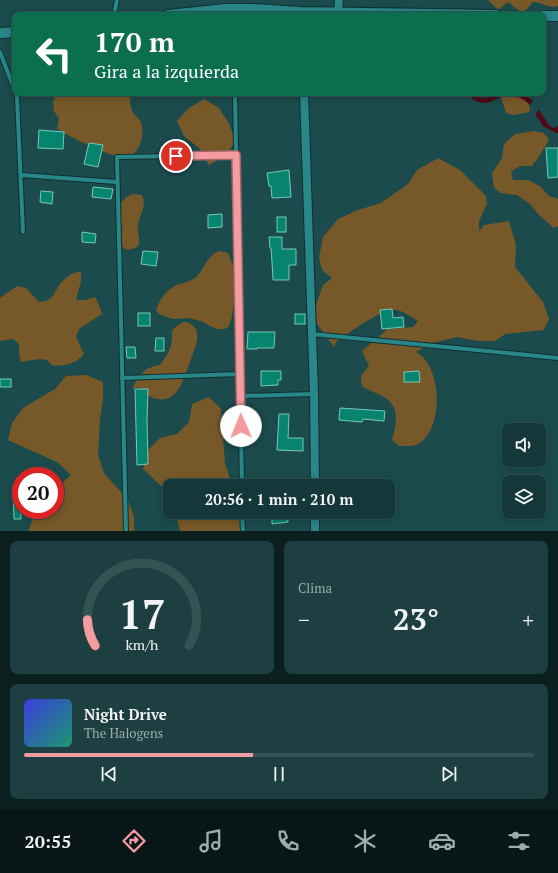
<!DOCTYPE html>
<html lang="es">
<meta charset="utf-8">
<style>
:root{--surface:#143839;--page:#1d3f41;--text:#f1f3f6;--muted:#9dacae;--line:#335253;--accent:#f49b9f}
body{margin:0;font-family:"PT Serif",serif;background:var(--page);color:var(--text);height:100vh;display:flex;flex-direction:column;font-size:15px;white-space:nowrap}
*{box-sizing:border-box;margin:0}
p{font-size:13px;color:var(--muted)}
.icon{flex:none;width:22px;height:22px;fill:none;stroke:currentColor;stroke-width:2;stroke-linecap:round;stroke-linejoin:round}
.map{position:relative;height:531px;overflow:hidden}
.details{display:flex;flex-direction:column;gap:10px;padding:10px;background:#0b1f1f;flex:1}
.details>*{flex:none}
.top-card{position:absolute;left:12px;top:12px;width:534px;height:84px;border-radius:8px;box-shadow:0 2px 10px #0003,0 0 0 1px var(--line);background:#0b6e4f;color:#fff;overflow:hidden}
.buttons{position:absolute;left:502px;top:423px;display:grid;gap:8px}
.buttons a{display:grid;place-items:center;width:44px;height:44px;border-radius:8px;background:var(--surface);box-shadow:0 2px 10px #0003,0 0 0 1px var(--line);font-size:20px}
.speed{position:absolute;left:12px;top:467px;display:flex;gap:8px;font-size:20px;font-weight:700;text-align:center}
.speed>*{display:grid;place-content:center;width:52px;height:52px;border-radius:50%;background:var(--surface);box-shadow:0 2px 10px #0003,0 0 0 1px var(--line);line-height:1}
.speed .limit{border:6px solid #d22;background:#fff;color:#111}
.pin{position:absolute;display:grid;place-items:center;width:34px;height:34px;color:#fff;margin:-17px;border:2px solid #fff;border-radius:50%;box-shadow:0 1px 4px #0007}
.me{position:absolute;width:44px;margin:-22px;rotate:359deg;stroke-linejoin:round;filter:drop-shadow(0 0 3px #0008)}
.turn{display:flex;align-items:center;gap:14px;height:84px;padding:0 16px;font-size:18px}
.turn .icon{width:52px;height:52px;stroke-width:2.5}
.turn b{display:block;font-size:28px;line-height:34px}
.big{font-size:30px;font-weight:600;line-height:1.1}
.details .card{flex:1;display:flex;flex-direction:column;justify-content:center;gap:6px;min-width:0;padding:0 14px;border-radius:8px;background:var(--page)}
.details .dial{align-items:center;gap:0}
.dial svg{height:104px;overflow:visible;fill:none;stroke:var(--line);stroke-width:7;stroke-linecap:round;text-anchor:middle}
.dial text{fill:var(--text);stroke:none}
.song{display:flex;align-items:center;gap:12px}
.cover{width:48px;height:48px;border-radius:6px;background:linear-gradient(135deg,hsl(240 70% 55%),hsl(160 70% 35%))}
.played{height:4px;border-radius:2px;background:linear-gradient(90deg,var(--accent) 45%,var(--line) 45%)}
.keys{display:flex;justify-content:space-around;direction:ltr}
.heat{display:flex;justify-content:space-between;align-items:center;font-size:22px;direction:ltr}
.details .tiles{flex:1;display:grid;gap:10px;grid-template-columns:1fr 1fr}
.card:last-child{grid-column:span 2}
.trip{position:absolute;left:163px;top:479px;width:232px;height:40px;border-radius:8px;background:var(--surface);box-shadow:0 2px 10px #0003,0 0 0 1px var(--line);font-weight:600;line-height:40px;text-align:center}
.tab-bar{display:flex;height:64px;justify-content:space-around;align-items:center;background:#081617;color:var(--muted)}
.tab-bar .icon{width:28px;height:28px}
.tab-bar .active{color:var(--accent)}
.tab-bar b{font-size:18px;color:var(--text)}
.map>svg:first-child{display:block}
</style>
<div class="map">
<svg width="558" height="531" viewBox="0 0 558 531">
<rect width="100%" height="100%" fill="#1b4b4c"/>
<g fill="#775929">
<path d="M488,0H558V6C549,9 542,2 533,2C531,4 528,8 526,10C519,14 513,5 508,2L498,10Z"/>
<path d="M51,93H130C130,100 130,109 134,114C138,118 142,121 142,127C143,134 142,141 138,148C136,151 133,155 129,156C116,162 70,136 57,129L59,119L54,111L53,101L55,99Z"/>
<path d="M488,93H533L528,101L530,110L529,112L514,115L506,113L501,97L496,94Z"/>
<path d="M204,99L219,108L229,124L236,141L225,156L209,165L200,149L184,136L177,121L189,108Z"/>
<path d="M534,131L544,133L549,140L538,158L532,166H520L511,172L513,180H528L540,186L549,196L558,199V226L554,228L540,216L530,204L517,195L501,193L494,188L492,173L502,158L504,144L515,134Z"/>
<path d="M438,158L460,170L486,196L487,204L479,221V231L484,225L509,221L516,245L515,267L543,302L549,319L544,330L505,334L495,341H479L457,337L432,343L416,352C442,366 444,426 420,443C414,447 405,446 399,446L392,440C396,425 401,407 384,397C377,393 369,391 362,386L361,376L369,366L362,351L388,329L413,327L418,321C412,317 403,311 396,310C381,308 349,333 336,342L334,347L317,324L315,313L317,302L323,285L332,278L322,270L319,257L323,237L338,219L358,210L381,203L408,184L417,170Z"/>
<path d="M133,194L142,195C148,206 138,216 138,227C137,234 141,239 138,246C126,254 121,248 118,236L123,229C120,225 120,222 120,217C119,204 121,199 133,194Z"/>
<path d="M219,251L228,253L237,277L232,317L229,326L225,329H216L203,322L190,318L173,319L159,314L156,310C159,300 167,289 177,285C183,283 189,282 195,278C205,270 206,256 219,251Z"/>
<path d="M81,271V281L76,300H85L95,297L99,305L102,314L79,329L76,337L84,354C74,365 67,365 53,366L47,360C38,358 31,361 21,362L19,353V344L13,339L0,341V298L17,286L26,288L39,302C41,301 46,302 48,300C53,298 55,292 58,287C64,278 71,273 81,271Z"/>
<path d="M183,322C189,322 195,325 197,332C199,341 193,353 190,362C183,380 177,408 151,397C146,394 142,393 139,387L132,389C140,375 142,368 160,365C164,359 170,352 171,345C175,331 166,332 183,322Z"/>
<path d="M86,375L103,382V400L100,419L98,455L104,473L128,500L134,517V531H28L33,518L38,510H55V490L71,475L57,462L8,440L12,423L23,408L55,389L66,376Z"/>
<path d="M209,397L221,409L225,463L232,486H170V494L143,469L147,451L160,438L177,434L189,422L192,404Z"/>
<path d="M175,512H243V531H180Z"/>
</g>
<g fill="#500917">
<path d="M466,93C473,93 477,98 484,98C490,98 493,95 499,93C506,91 516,93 524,93L533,101L530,105C521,95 508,93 496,99C492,101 489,103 485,103C477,103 471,98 466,93Z"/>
<path d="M539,110L549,125L553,128L558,126V133H556L543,126L535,114Z"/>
</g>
<g fill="#068470" stroke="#77cab6">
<path d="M39,130L64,132L63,149L38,148Z"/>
<path d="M89,143L103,145L98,167L84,164Z"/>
<path d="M546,148H558V177L548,178Z"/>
<path d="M289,170L291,197L272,198L271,186H269L267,173Z"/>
<path d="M93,187L113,189L111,199L92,197Z"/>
<path d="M41,191L53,192L52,204L40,202Z"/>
<path d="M222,214V227L208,228V215Z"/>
<rect x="277" y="217" width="9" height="15"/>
<path d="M82,232L96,234L95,243L82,242Z"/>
<path d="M269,237H282V249H296V265H289V280H273L272,262L271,248H270Z"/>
<path d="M143,251L158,252L156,266L141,264Z"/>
<path d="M392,309L393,318L403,317L404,327L382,329L380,310Z"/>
<rect x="138" y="313" width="12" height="13"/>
<rect x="295" y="314" width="10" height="10"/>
<path d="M248,332H275L274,348H257V349H247Z"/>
<path d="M156,338H164V351H155Z"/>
<path d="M126,347H135L136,358H127Z"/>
<path d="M261,371H281V380H278V385L261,386Z"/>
<path d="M419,371L420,382H404V372Z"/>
<rect x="0" y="379" width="11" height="8"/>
<path d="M135,389H148L147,421L148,464L137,465Z"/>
<path d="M340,408L385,411L384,421L363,419L362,422L339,420Z"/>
<path d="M279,414H289L288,438H303V451L277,450Z"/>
<path d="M13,494H21V519H14Z"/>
<path d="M272,512H287L288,522L272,524Z"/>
</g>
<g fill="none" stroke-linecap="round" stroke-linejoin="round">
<defs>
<g id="lane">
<path d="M114,15L117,0"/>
<path d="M0,52L15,91"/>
<path d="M16,93L17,97L23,232"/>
<path d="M235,93L242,486"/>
<path d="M21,175L117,182"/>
<path d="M312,334L558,358"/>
<path d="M122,378L240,374"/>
<path d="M241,396L314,394"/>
<path d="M242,512L243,531"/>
<path d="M126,531L117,157L236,155"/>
</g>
<g id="street">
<path d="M338,12L339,0"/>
<path d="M304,93L314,394L315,486"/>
<path d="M315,512V531"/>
</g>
<g id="secondary">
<path d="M168,15L226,9H253L301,12L497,15"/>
<path d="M543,16H558"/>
<path d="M0,33L15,32"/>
</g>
</defs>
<use href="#lane" stroke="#122f2f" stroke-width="6"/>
<use href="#street" stroke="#122f2f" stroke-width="10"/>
<use href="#secondary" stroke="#122f2f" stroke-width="12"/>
<use href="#lane" stroke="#278789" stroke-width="4"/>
<use href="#street" stroke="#278789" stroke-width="8"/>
<use href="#secondary" stroke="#278789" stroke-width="10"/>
</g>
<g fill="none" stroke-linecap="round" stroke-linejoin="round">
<defs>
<path id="route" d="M176,156L236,155L241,426"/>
</defs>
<use href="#route" stroke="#9f6567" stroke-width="10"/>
<use href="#route" stroke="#f49b9f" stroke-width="7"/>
</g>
</svg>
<div class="buttons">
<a><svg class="icon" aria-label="sound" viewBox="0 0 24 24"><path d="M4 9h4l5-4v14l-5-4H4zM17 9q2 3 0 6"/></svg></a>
<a><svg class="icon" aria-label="layers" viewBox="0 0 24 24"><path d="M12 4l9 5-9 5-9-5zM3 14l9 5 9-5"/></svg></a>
</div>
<div class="speed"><div class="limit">20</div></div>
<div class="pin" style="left:176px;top:156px;background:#d93025"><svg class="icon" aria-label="arrive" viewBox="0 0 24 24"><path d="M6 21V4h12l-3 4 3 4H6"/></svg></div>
<svg class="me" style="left:241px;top:426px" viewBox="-20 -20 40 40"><circle r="19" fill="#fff"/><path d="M0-13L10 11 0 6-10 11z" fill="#f49b9f"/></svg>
<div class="trip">20:56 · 1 min · 210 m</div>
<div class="top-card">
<div class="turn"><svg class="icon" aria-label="left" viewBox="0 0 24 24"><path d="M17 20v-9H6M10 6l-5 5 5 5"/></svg><div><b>170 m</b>Gira a la izquierda</div></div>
</div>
</div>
<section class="details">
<div class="tiles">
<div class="card dial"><svg viewBox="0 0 100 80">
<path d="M14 69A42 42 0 1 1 86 69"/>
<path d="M14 69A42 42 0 0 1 8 49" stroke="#f49b9f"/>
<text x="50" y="56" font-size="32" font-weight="700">17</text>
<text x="50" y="72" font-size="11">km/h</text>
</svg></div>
<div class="card"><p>Clima</p>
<div class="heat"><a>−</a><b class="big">23°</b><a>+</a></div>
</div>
<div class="card">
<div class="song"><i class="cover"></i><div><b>Night Drive</b><p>The Halogens</p></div></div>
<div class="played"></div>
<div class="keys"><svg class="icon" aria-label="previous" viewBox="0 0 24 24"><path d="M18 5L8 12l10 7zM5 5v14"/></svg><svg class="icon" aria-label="pause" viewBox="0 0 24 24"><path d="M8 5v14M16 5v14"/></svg><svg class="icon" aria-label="next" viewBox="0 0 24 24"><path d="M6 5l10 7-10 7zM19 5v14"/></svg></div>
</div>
</div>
</section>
<nav class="tab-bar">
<b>20:55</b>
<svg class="icon active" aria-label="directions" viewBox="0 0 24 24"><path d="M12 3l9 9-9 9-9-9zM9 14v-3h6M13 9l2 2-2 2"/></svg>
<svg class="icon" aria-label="music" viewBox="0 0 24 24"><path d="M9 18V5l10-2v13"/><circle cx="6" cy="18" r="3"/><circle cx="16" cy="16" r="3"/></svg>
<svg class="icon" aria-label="phone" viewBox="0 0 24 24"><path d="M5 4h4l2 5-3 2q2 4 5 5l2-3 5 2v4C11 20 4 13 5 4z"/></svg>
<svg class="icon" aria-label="climate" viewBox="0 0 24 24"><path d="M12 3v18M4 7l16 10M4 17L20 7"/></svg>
<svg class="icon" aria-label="car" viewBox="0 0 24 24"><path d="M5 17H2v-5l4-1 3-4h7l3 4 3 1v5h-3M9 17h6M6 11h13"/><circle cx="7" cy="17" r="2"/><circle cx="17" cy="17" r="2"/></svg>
<svg class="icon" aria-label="filters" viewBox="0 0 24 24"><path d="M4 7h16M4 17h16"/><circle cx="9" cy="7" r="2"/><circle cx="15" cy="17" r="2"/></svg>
</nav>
